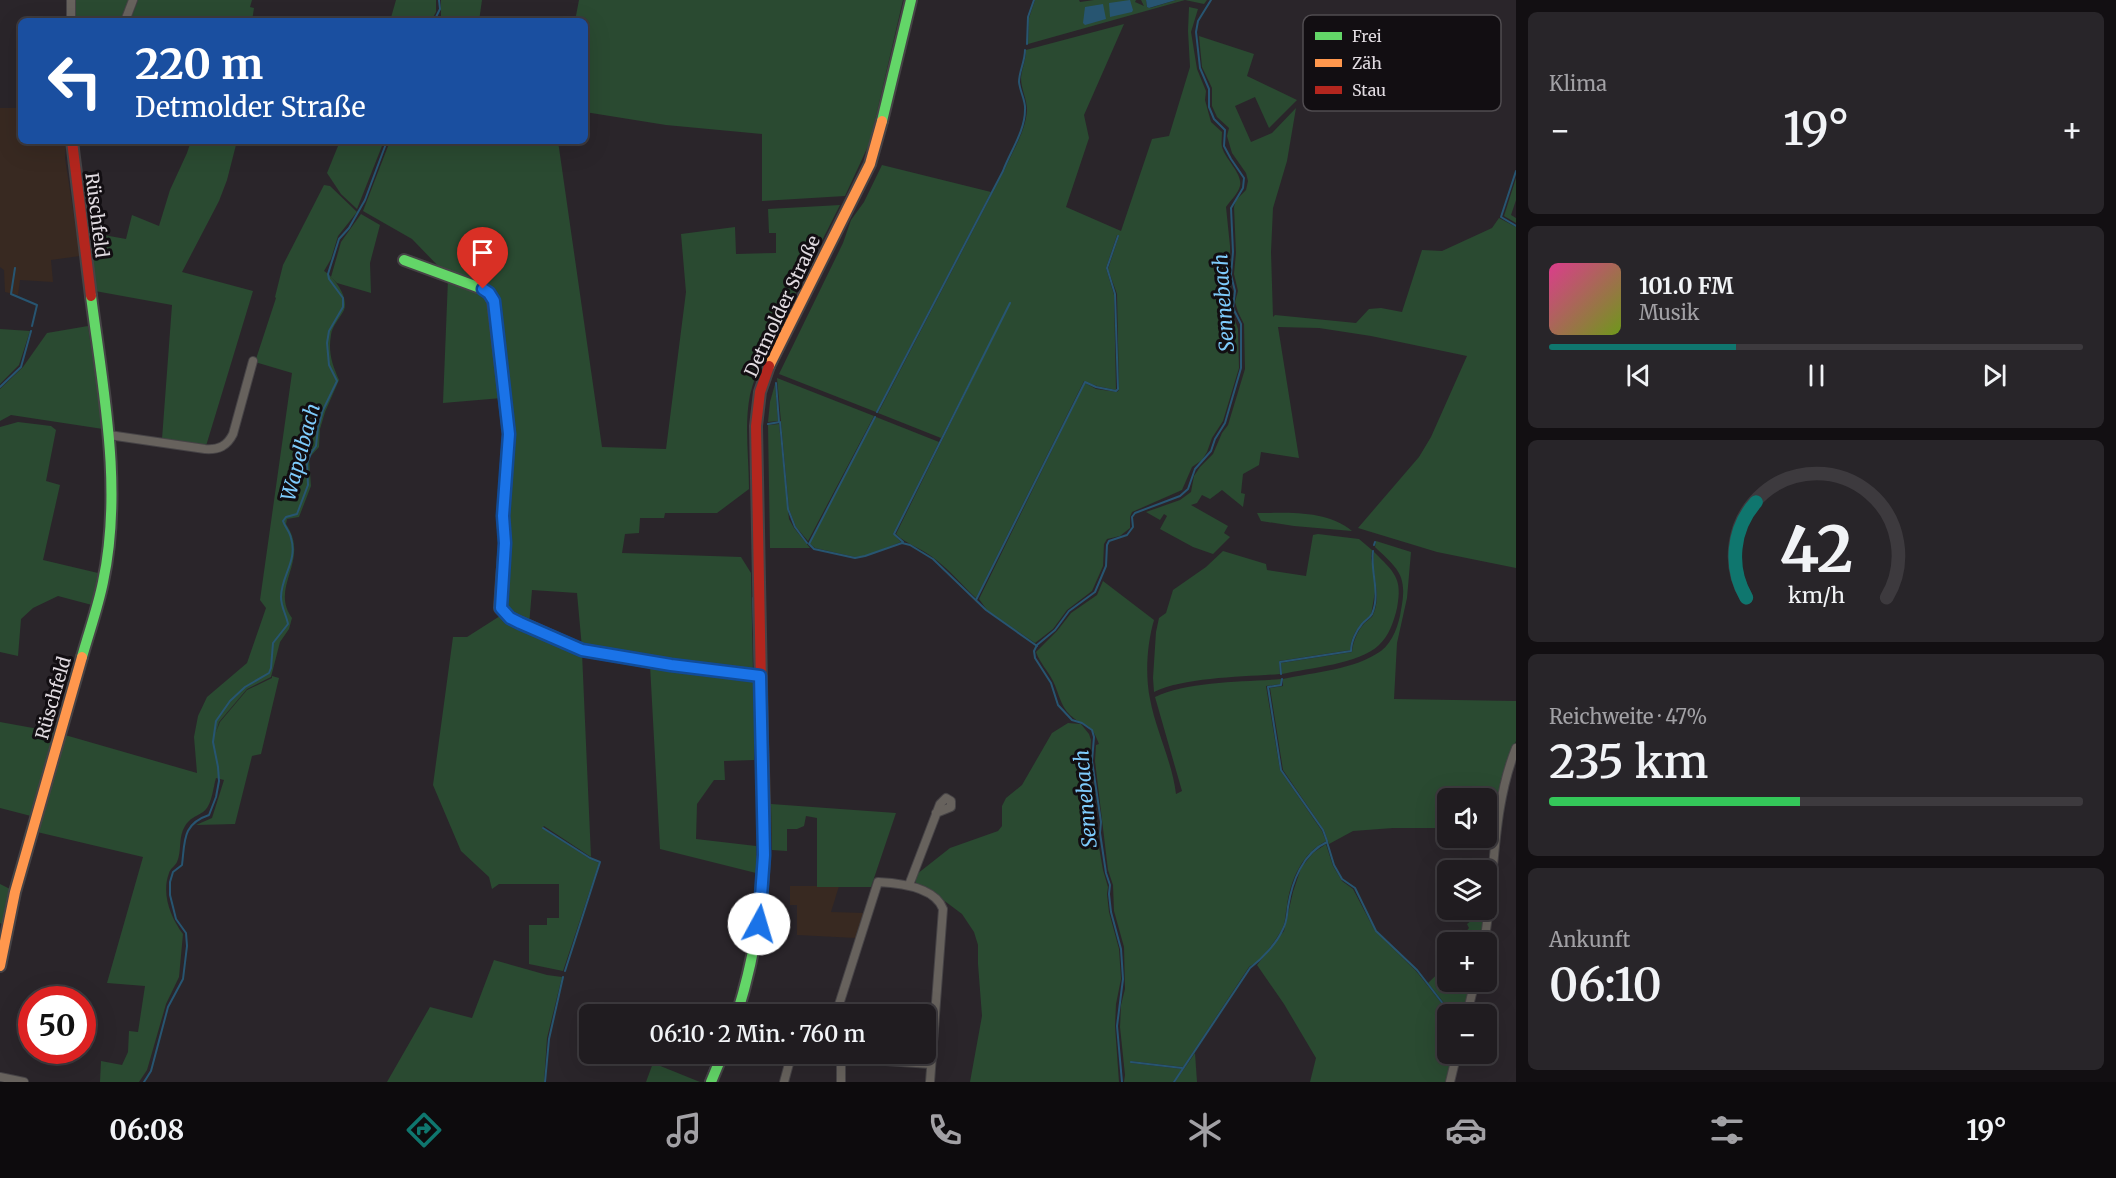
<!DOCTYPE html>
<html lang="de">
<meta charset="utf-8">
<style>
:root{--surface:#201c20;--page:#282529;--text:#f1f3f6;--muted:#a2a1a5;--line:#3d3a3e;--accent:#0f766e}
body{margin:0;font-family:Merriweather,serif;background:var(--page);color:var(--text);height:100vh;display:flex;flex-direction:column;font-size:22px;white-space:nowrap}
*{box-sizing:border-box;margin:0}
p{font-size:20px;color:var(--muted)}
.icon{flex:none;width:33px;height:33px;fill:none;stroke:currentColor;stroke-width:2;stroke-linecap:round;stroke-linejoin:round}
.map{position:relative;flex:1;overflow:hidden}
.panel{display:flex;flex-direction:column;gap:12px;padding:12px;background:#120f12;width:600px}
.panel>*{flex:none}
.hud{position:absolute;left:18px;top:18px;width:570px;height:126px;border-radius:9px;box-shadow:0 6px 24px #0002,0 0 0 2px var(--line);background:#1a4fa0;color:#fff;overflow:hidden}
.controls{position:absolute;left:1437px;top:788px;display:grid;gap:12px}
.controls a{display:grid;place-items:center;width:60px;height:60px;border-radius:9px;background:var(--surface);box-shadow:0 6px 24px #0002,0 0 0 2px var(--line);font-size:30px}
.speed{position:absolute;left:18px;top:986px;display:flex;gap:12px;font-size:30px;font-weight:700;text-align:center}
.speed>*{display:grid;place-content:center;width:78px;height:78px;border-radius:50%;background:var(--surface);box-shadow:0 6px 24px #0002,0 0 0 2px var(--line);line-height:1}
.speed .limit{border:9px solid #d22;background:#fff;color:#111}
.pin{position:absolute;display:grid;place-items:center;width:51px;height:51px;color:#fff;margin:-62px -26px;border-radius:50% 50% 50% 0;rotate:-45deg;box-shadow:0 0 6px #0007}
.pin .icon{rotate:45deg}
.me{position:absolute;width:66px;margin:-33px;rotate:6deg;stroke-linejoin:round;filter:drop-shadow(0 0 4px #0008)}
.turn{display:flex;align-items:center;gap:21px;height:126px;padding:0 18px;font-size:27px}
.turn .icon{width:78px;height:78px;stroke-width:2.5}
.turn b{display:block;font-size:42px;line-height:51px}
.big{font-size:45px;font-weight:600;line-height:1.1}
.panel .widget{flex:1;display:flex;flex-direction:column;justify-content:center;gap:9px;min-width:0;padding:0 21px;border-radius:9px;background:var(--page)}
.panel .dial{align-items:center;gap:0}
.dial svg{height:156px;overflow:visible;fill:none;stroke:var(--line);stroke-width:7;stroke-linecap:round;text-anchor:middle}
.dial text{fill:var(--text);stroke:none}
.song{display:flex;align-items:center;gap:18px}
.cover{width:72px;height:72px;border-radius:9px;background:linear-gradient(135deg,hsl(330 70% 55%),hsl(80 70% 35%))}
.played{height:6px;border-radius:3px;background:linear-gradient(90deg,var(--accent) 35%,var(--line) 35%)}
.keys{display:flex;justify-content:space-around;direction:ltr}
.heat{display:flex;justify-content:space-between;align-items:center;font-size:33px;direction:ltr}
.charge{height:9px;border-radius:4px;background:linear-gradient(90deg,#34c759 47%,var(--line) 0)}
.trip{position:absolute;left:579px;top:1004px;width:357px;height:60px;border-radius:9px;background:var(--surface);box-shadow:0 6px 24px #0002,0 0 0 2px var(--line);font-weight:600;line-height:60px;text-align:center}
.menu{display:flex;height:96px;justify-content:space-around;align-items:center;background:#0d0b0d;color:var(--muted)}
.menu .icon{width:42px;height:42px}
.menu .active{color:var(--accent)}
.menu b{font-size:27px;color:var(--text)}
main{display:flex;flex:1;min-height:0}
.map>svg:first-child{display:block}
</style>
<main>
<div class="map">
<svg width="1516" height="1082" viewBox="0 0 1516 1082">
<rect width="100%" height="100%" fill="#2a252a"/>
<g fill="#382921">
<path d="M0,108H21V141H66L65,158L80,256L51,260L53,282L20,280L18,295L5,292L4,270L0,267Z"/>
<path d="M790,886H839L831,912L864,913L856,938L797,935V905H790Z"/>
</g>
<g fill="#2a4a31">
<path d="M76,0H131L123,21H76Z"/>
<path d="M138,0H252L250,7L254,8L252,21H130Z"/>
<path d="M396,0H436V12L431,21H390Z"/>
<path d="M441,0H482L479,21H453L441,16Z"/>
<path d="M579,0H903L870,142L845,196L762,201V134L666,125L585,112V21H575Z"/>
<path d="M1035,0H1079L1080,2L1094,0H1136L1135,2L1144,6L1141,0H1146L1147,7L1150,8L1176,0H1207L1204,4L1185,0L1028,44L1029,18Z"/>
<path d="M1189,7L1198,9L1191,32L1197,69L1206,91L1205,100L1211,122L1222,132C1222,137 1221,143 1222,147C1225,159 1243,174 1240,186C1238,194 1230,201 1226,207L1230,246L1231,309L1238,329L1239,368L1223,421L1212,438L1207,452L1202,460L1192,467L1182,490L1132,512L1130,517V528L1120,536L1107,539L1104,544L1103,566L1092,591L1067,610L1053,629L1035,643L987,610L979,599L1085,383L1096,389L1117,392L1119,390L1117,294L1108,269L1119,236L1117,235L1106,268L1114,295L1116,390L1097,386L1084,381L976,598C961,584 948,568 931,556C919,547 906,544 896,534L1010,303L941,438L878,413L1004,171C1012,152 1026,131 1027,110C1027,99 1021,89 1021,78C1022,68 1026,60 1026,50L1124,24L1084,115L1089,138L1066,207L1121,231L1152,139L1169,136L1190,67L1188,31Z"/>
<path d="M1199,36L1254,54L1247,76L1297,100L1269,128L1255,97L1235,106L1251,142L1272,133L1296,108L1287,161L1273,208L1271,252L1273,317L1275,315L1356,323L1369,309L1381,308L1402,312L1422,250L1442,251L1492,228L1499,218L1516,227V568L1437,552L1358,528L1419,457L1431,437L1467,356L1371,336L1319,328L1278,327L1299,458L1261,452L1259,465L1243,474L1241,493L1245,494L1243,507L1222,490L1210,499L1202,495L1197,503L1191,505L1228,526L1224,533L1230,537L1213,554L1193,547L1160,529L1167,516L1164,514L1160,520L1146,512L1180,500L1191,492L1194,476L1200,467L1213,454L1222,433L1228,425L1245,369L1244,324L1238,312L1235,302L1238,291L1234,274L1236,253L1234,207L1236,200L1246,190L1248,181L1246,173L1232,153L1227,136L1229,128L1217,117L1212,106V88L1202,67Z"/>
<path d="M191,141H237L227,180L219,201L182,272L253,291L206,446L162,439L172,305L95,291L87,232L126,239L132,215L159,226L170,190L187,153Z"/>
<path d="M340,141H384L357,209L341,194L327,173Z"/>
<path d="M390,141H558L602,447L666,449L686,292L681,234L735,227L736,254L776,253V233H769L768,209L840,205L762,360C757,371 753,383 750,395C744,425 749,458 749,489L717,513H665L664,518H640L639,533L625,534L622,553L741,557L751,573L753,673L582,648L577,593L532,590L529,625L521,621L504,606L506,515L512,445L496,300L443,271L412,239L363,211Z"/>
<path d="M882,165L991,192L876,412L779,374L843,243L851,220L864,202Z"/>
<path d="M1516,178V200L1511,215L1516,218V223L1504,216Z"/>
<path d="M324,185L330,186L357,212L338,236L331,259L324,271C334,277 349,297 344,310C340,318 332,326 331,335C328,352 332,364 339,380L325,412L320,429L319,447L309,458L311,486L299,517L287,519L286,524C311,561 269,586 292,618L289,629L280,642L271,677L247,689L219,722L216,732L220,722L247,690L272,678V676L279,678L261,754L252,756L235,824L196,825L212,818L224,780L216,778C213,788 212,806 203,812C195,817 190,818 185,826C178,837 182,851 177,862C175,866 170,869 169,873C161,894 171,918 183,934L179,977L166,1004L147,1070L139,1082H100L101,1061L122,1065L128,1052L129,1031L138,1032L145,986L107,983L143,857L37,832L65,735L197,773L194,737L198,716L207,697L247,663L266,608L260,600L292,373L255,362L276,298L275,297L283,265Z"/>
<path d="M361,214L380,225L370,263L371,293L337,283L331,277L341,242Z"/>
<path d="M448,279L487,295L502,398L443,403Z"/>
<path d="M88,326L103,429L11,415L0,421V389L23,367L47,333Z"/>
<path d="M0,329L30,331L19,365L0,384Z"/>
<path d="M777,378L874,416L808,541L796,527L789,509Z"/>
<path d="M775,384L778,421L768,422L770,402Z"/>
<path d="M876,417L939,442L893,534L901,542L865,556L855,557L815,548L809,543Z"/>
<path d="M18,422L51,426L56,430L46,481L60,485L43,560L98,573L92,605L58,596L33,608L21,619L18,656L0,652V427Z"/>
<path d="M779,424L789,519L794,528L810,548H770L768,425Z"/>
<path d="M1257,513C1288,513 1327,510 1352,531L1294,526L1261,521Z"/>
<path d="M1318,534L1359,539L1372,550L1371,558L1376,586L1371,615C1359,624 1351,635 1350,650L1279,661L1280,674C1245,677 1185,677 1154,692L1153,678L1156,632L1159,618L1166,613L1173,590L1206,567L1223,551L1266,564L1267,570L1306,576L1313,535Z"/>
<path d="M1376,541L1411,552L1407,598L1397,643L1394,699L1516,701V741L1500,785L1494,828H1487L1486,798H1448L1447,828H1393L1353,831L1329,844L1324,830L1283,770L1270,688L1283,686V679C1315,672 1354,670 1381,651C1393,642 1399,624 1401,610C1408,575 1398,569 1375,547Z"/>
<path d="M1374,552C1394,572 1403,578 1397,608C1394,621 1389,636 1379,645C1359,664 1309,668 1282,674L1281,663L1352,652C1353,642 1357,632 1363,625C1366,621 1371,619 1373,615C1383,594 1370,572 1374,552Z"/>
<path d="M1103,581L1154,620C1147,644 1145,674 1150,699C1156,731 1172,761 1176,794L1182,791L1155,697C1187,681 1244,682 1281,679V684L1266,686L1280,770L1322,831L1326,841C1302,853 1290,881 1287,906C1285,914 1286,921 1282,929C1278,937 1264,957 1257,962C1254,964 1251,965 1249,967L1183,1067L1131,1061V1063L1182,1069L1173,1082H1124L1125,1075L1120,1027L1121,1005L1125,989L1124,947L1114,911L1113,885L1108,870L1095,761L1096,745L1099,744C1090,719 1085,729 1070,715C1060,705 1059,693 1053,681C1048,671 1040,663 1036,652L1057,631L1071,613L1097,595Z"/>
<path d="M500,616L582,653L591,857L544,826L542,828L590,859L599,863L563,971L529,964V925H547V918H559V884H499L492,889L489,877L461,851L433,785L453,637H467Z"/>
<path d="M650,665L754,681V760L724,761L725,780H714L697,804L696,839L756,846V873L660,849Z"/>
<path d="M0,722L55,732L31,816L0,808Z"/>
<path d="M1068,723L1081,724L1089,734L1091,740L1090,761L1099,847L1103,870L1108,887L1107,894L1109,912L1119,949L1121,979L1116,1004L1115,1026L1119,1082H970L982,1016L978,964V945L974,932L962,914L942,899L917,885L915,880L917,874L950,848L998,831L1002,826V806L1006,798L1022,785L1052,733Z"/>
<path d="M771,804L896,813L871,887H817V818L806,816L804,826L797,829H787V851L772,850Z"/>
<path d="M1326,844L1333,866L1342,881L1353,889L1375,931L1416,971L1450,1014H1448V1053H1454L1447,1082H1310L1316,1058L1284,1004L1257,965L1284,931L1293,892L1301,868L1313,853Z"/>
<path d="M0,884L10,889L2,924L0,923Z"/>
<path d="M1473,909H1478L1485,916L1480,942H1457L1469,928L1467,924L1478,915Z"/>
<path d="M494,960L547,975L562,977L547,1038L544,1082H387L430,1007L472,1018Z"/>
<path d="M1447,965L1448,981H1470L1464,1014H1453L1428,983Z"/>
<path d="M1195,1053L1197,1082H1175Z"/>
<path d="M653,1063L700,1082H646Z"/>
</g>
<g fill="#275571">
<path d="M1130,0L1133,10L1132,12L1110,17L1109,3Z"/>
<path d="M1146,0H1176L1149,8L1147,7Z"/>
<path d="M1103,4L1106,19L1085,25L1083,23L1085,7Z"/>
</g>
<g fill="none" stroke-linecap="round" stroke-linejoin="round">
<g stroke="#275571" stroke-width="2">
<path d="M434,21L440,9L439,0"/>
<path d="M1027,44L1028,17L1034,0"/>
<path d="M1516,171L1501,217L1516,226"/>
<path d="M15,268L11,294L37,305L32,326"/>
<path d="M776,383L779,422"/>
<path d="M0,387L21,367L31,331"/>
<path d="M877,412L1003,171C1010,152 1025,131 1025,110C1026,101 1020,92 1019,82C1019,71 1025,62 1025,50"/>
<path d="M875,417L809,544L814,549L855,558L865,556L902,543L910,545L933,559L986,610L1037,646"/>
<path d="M768,424L780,422L788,509L795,527L807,543"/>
<path d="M903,542L894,534L1010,303"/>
<path d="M1374,545L1375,542"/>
<path d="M753,598L755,671"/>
<path d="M976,600L1085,382L1096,387L1116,391L1118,389L1115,294L1107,268L1118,236"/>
<path d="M1281,674L1280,662L1351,651C1351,642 1356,631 1362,624C1365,620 1370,618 1372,614C1381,593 1370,572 1373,551"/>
<path d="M1282,679L1281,685L1268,687L1281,770L1323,830L1327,841"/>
<path d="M755,683L758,847L756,887"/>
<path d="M543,828L590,858L600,862L565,971"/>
<path d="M1131,1062L1182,1068"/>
<path d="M144,1082L151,1071L168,1007L183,979L187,946L186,933L176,919L170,895V882L173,872L182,865C185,841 182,824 209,815L216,797L219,781L218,767L213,742L216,721L230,701L245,687L269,673L271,668L273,643L288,624C286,614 281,607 281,597C281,576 298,561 291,538C290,532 285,527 283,521L286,517L297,514L308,485L307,464L311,453L316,446L318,428L323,410L337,381L329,365L327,343L329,331L343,307V298L329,279L328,274L339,239L349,228L365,200L387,141"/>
<path d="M545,1082L549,1039L563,977"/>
<path d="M705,1082L714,1059"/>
<path d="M1122,1082L1117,1026L1123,979L1121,949L1111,912L1109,894L1110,885L1106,873L1100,833L1101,822L1092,761L1094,737L1092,730L1082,723L1072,720L1058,705L1051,683L1035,658L1034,651L1037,645L1055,630L1069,611L1095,592L1106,566L1107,545L1109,541L1127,535L1133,527L1132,517L1135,513L1180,496L1188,489L1195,469L1211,451L1215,439L1225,423L1241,368V324L1233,308L1235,291L1231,275L1233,252L1231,208L1243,188L1244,178L1231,159L1224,146L1225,130L1214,119L1209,107V89L1200,68L1196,32L1198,21L1211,0"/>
<path d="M1174,1082L1250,968C1262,959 1277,943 1283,929C1287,922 1287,914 1288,907C1292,881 1303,853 1327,842L1334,865L1342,879L1355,888L1376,931L1417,970L1451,1014"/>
</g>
<defs>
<g id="street">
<path d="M71,0V21"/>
<path d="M125,21L133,0"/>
<path d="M109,435L205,449C219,450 227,446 233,434L253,361"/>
<path d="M909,885L940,804L946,798L951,801V807L936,813"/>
<path d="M1484,942C1496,877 1491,811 1516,748"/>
<path d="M836,1014L878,882C898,883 935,887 943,909L930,1082"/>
<path d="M1467,1014L1475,981"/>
<path d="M841,1058V1082"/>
<path d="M0,1077L24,1082"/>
<path d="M784,1082L790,1060L795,1058H841L931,1064"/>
<path d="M1450,1082L1457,1053"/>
</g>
<g id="fast">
<path d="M882,121L911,0"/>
<path d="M404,260L483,289L489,293L493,301L509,434L503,516L505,543L502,579"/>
<path d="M82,657C89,632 98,607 103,582C123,488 103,390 91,296"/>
<path d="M737,1014C753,963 762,910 764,856C765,816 763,776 762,737"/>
<path d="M711,1082L723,1053"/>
</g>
<g id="slow">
<path d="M769,366L870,164L882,121"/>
<path d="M502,579L500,608L510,618L582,650L671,665L760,676"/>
<path d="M0,966L15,892L82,657"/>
</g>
<g id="jam">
<path d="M72,141L91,296"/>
<path d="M762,737L756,426L760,392L769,366"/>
</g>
</defs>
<use href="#street" stroke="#464346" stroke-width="10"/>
<use href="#fast" stroke="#464346" stroke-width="14"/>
<use href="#slow" stroke="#464346" stroke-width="14"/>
<use href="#jam" stroke="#464346" stroke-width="14"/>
<use href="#street" stroke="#67625d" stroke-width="8"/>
<use href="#fast" stroke="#63d668" stroke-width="10"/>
<use href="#slow" stroke="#ff974d" stroke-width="10"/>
<use href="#jam" stroke="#b3261e" stroke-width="10"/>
</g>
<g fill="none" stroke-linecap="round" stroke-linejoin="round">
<defs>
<path id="route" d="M483,289L489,293L494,301L509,434L503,516L505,543L501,608L510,618L520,623L582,650L671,665L760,676L764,855L759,924"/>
</defs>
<use href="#route" stroke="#114b97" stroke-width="15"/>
<use href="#route" stroke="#1a73e8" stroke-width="10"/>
</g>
<g text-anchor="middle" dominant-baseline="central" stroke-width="6" stroke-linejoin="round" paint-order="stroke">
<g font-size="18" fill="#e1dbe1" stroke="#120e12">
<text transform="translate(97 215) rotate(83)">Rüschfeld</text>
<text transform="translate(782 306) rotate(-65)">Detmolder Straße</text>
<text transform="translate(53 698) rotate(-74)">Rüschfeld</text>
</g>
<g font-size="20" font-style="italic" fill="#7ecbfc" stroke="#120e12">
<text transform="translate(1223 303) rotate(-94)">Sennebach</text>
<text transform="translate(300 452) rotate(-75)">Wapelbach</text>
<text transform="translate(1085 799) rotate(-95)">Sennebach</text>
</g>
</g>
<rect x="1303" y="15" width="198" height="96" rx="9" fill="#120e12" stroke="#504c50" stroke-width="1.5"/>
<rect x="1315" y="32" width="27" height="8" fill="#63d668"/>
<rect x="1315" y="59" width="27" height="8" fill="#ff974d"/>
<rect x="1315" y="86" width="27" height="8" fill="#b3261e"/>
<g font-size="16" fill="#e1dbe1">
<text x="1352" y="42">Frei</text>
<text x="1352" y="69">Zäh</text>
<text x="1352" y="96">Stau</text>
</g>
</svg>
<div class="controls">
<a><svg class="icon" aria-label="sound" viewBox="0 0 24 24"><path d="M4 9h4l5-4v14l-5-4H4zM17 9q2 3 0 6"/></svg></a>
<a><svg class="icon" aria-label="layers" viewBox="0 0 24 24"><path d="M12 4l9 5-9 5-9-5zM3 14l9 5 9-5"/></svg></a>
<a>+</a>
<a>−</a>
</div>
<div class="speed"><div class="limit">50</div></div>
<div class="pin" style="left:483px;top:289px;background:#d93025"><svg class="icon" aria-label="arrive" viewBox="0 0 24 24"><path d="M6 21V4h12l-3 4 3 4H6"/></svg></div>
<svg class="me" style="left:759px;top:924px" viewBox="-20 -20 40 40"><circle r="19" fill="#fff"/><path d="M0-13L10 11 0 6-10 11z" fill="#1a73e8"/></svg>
<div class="trip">06:10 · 2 Min. · 760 m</div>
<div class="hud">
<div class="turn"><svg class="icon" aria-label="left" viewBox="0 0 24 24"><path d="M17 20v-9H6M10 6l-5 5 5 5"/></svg><div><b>220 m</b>Detmolder Straße</div></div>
</div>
</div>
<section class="panel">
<div class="widget"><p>Klima</p>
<div class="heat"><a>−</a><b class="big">19°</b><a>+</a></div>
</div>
<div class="widget">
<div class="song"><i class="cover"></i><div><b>101.0 FM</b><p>Musik</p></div></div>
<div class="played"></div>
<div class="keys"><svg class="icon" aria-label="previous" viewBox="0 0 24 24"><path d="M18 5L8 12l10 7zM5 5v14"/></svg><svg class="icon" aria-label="pause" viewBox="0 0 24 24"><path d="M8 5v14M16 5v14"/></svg><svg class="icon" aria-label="next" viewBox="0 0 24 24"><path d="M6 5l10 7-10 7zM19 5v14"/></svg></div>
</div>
<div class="widget dial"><svg viewBox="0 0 100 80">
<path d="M14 69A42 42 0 1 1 86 69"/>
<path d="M14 69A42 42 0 0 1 19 20" stroke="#0f766e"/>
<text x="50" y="56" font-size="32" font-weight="700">42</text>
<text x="50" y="72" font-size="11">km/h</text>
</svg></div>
<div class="widget"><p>Reichweite · 47%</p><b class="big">235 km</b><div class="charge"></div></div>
<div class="widget"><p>Ankunft</p><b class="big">06:10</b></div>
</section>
</main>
<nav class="menu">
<b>06:08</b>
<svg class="icon active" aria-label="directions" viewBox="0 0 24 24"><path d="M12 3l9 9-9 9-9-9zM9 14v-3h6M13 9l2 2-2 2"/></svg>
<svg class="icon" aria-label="music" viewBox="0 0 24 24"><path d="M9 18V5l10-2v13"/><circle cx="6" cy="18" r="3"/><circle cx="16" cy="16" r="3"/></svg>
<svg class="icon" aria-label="phone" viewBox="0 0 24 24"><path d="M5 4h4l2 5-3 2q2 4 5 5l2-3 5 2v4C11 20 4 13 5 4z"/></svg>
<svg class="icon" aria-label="climate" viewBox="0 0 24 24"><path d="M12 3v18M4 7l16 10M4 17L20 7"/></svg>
<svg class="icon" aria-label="car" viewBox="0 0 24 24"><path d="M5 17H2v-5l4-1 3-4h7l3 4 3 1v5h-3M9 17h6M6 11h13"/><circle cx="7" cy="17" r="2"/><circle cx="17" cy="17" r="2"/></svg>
<svg class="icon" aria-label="filters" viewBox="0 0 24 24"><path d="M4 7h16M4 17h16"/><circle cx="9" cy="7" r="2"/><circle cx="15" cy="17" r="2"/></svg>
<b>19°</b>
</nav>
